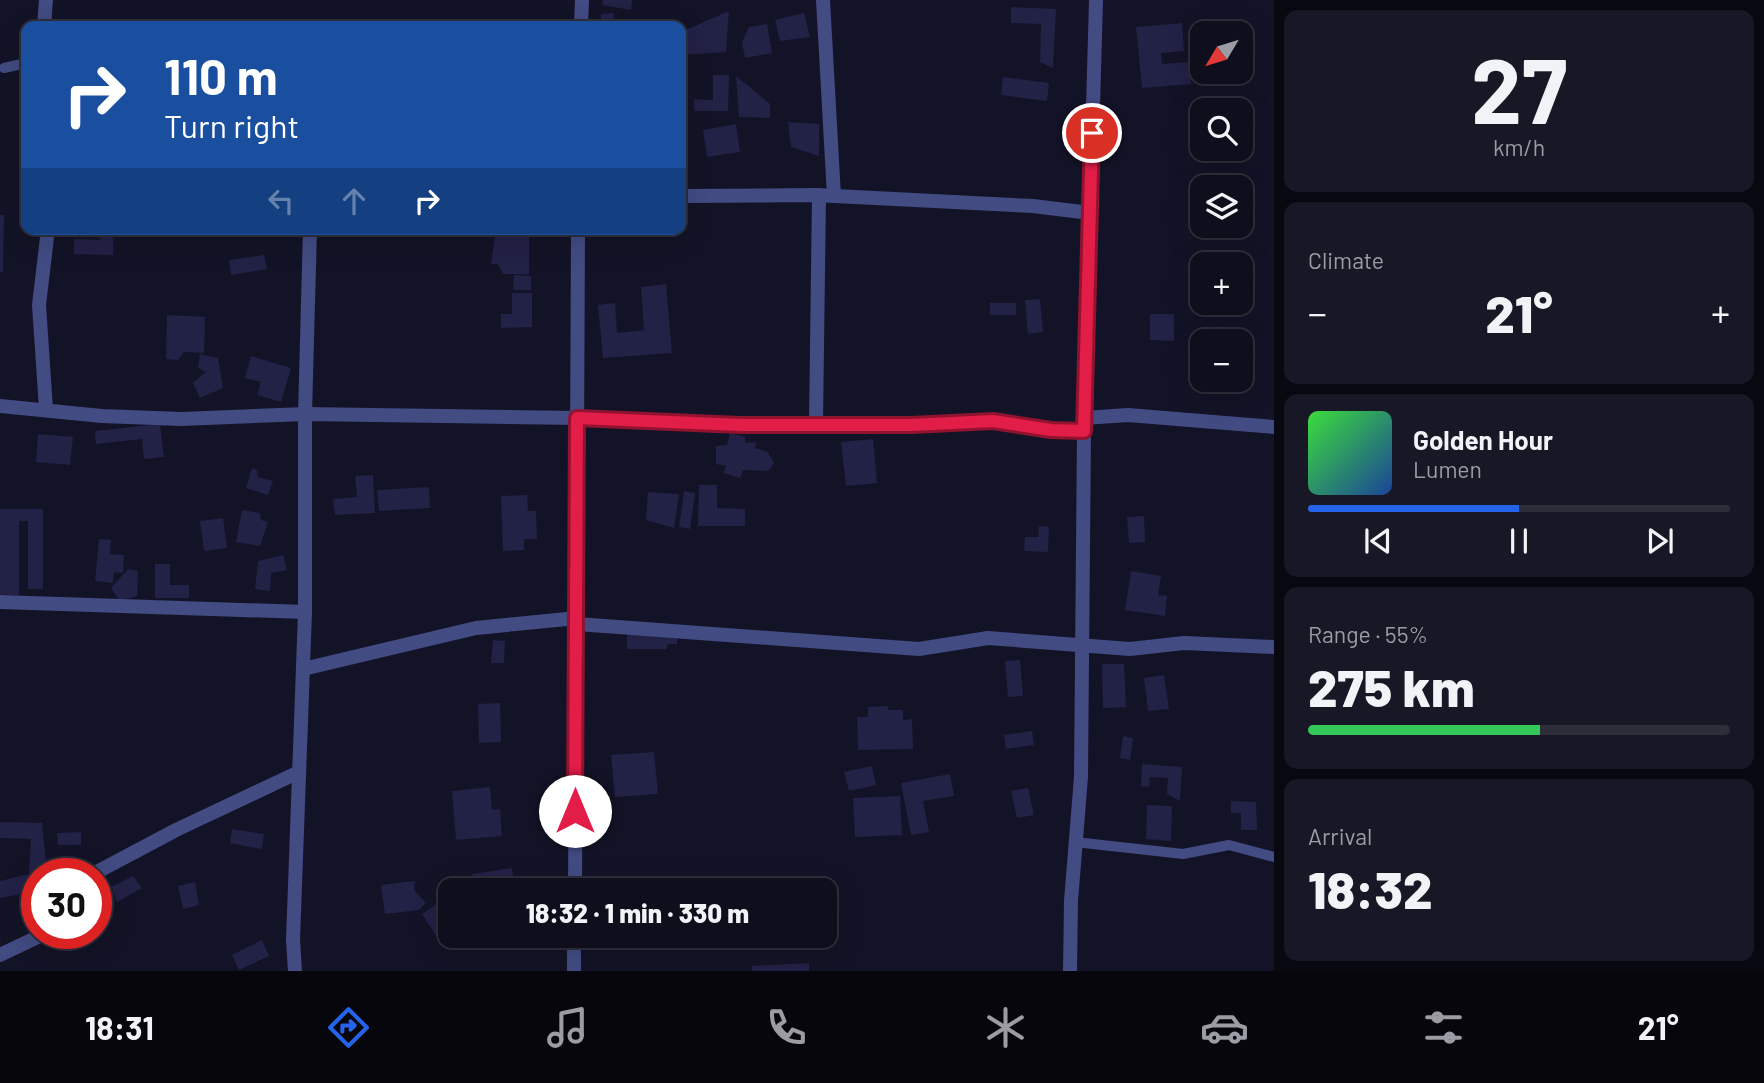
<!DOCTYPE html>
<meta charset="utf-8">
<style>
:root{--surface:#0e0e1d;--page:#171726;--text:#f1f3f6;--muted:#9b9ca4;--line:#2e2e3b;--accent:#2563eb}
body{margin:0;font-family:Barlow,sans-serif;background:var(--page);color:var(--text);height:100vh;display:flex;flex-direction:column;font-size:26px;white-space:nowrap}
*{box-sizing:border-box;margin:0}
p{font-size:23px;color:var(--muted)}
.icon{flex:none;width:38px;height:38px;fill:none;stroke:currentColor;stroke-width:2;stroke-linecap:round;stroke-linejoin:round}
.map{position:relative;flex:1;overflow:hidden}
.sheet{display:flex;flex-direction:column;gap:10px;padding:10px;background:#080810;width:490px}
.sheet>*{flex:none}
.top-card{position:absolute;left:21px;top:21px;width:665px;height:214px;border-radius:14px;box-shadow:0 7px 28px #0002,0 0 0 2px var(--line);background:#1a4fa0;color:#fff;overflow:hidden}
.needle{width:46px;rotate:232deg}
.buttons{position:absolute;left:1190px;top:21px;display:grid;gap:14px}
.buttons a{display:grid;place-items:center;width:63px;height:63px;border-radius:14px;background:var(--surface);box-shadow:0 7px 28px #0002,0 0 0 2px var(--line);font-size:35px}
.speed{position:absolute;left:21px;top:858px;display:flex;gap:14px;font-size:35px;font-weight:700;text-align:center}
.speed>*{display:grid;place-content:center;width:91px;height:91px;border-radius:50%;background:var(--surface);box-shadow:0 7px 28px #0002,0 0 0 2px var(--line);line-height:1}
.speed .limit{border:10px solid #d22;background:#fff;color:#111}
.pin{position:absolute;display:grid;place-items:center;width:60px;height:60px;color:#fff;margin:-30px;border:4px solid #fff;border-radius:50%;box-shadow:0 2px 7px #0007}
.me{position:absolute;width:77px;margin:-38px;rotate:0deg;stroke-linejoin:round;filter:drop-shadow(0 0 5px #0008)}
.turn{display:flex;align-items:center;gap:24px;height:147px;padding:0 28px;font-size:32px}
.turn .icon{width:91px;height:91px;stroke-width:2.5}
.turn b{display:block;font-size:49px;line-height:60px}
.lanes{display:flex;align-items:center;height:66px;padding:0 28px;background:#0003;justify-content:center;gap:35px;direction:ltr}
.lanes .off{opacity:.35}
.big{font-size:52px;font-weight:800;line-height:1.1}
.sheet .card{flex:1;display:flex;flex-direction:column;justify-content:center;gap:10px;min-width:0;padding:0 24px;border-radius:14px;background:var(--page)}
.sheet .dial{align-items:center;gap:0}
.dial b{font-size:91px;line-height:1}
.song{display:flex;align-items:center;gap:21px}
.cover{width:84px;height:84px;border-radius:10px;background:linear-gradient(135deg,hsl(120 70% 55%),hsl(220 70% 35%))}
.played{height:7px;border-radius:4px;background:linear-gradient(90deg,var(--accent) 50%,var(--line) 50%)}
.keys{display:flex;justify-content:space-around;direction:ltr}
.heat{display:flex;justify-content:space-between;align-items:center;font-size:38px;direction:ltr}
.charge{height:10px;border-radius:5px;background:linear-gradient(90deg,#34c759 55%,var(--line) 0)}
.trip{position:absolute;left:438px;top:878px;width:399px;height:70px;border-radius:14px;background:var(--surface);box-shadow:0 7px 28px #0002,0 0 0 2px var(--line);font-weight:800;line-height:70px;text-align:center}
.menu{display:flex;height:112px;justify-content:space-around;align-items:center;background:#06060c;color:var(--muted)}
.menu .icon{width:49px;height:49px}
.menu .on{color:var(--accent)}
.menu b{font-size:32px;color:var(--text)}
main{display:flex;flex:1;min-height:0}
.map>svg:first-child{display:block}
</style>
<main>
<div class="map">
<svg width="1274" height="971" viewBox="0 0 1274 971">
<rect width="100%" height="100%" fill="#131327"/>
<g fill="#222146">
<path d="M603,0H632L631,10L602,5Z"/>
<path d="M1011,7L1056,9L1053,68L1040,62L1041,24L1011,23Z"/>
<path d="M729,11L726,52L681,55V32Z"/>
<path d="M614,13L615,26H601V14Z"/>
<path d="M804,13L810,37L780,41L775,20Z"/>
<path d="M324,20L325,26H305V23Z"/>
<path d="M1182,23L1184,51L1161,53L1162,64L1189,62L1191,84L1142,88L1136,27Z"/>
<path d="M767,24L772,53L745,58L742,42L749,27Z"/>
<path d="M713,75H729L728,111H694V99L713,100Z"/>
<path d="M736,76L770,104V118L739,117Z"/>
<path d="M1003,77L1049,83L1047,101L1001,95Z"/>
<path d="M788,122L819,124V156L791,147Z"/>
<path d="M736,124L740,152L707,157L703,130Z"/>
<path d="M0,215H4L3,272H0Z"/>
<path d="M97,229H114L113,255L74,254V239L100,240Z"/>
<path d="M496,229L529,230V274H503L498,264H491Z"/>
<path d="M264,255L267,269L231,275L229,260Z"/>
<path d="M514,275L531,276V290H513Z"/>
<path d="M666,284L672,353L603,358L598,305L615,303L617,333L644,330L641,287Z"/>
<path d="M512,293H532V327L501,328V314H512Z"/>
<path d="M1040,299L1043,332L1028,334L1025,300Z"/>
<rect x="990" y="303" width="26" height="12"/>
<path d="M1150,314H1174V341L1150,340Z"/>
<path d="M167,315L205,317L204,353L184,352L178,360L166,359Z"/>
<path d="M200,354L218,358L223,388L200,398L193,383L206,372L198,368Z"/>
<path d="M251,356L291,368L281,402L257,395L261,382L245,378Z"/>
<path d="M160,424L164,457L144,459L142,439L96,444L95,431Z"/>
<path d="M730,433L745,437V443L756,442L755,448L768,452L774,463L768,471L743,470L740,478L724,473L726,466L716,464V446L727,445Z"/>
<path d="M38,434L73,437L70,465L36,462Z"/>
<path d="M873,439L877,483L846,486L841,442Z"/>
<path d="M252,468L257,470L258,477L273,481L268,495L246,488Z"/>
<path d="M373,475L375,513L335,515L333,499L357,497L355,476Z"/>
<path d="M699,485H717V508L745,509V526H698Z"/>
<path d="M429,487L430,508L379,511L377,490Z"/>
<path d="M684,491L695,493L690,529L679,527Z"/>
<path d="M648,492L679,494L674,528L646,520Z"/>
<path d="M527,495L528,511H536L537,539H524V550L503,551L501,496Z"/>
<path d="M0,509H43V589H28V521H19V595H0Z"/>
<path d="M242,510L260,513L261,520L268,522L260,546L236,542Z"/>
<path d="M1144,516L1145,542L1129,543L1127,517Z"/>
<path d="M223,518L227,548L204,551L200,521Z"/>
<path d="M1039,526L1049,527L1048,552L1024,551L1025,537H1038Z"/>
<path d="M99,539L111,540L110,554L124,555L123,573L114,572L113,583L95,581Z"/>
<path d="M283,555L287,570L271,573L270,591L255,589L258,561Z"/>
<path d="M155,564H170V585H189V598H155Z"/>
<path d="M128,569L138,571L137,596L120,601L111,588Z"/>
<path d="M1131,571L1161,576L1158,595L1167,596L1165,616L1125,610Z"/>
<path d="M627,635H677V644H668L666,649H627Z"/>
<path d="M493,640L505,641L504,663H491Z"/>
<path d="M1020,660L1023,696L1008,697L1005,661Z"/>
<path d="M1102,664H1124L1126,707L1103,708Z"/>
<path d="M1164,675L1169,709L1148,711L1144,678Z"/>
<path d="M500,703L501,742L479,743L478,704Z"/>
<path d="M888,706V710H903V720L912,719L913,749L858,750L857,717H868V707Z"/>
<path d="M1032,731L1034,745L1006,749L1004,735Z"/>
<path d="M1123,736L1133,738L1130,760L1120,758Z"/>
<path d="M654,752L658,794L615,797L611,755Z"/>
<path d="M1142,764L1182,767L1180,801L1167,794L1168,778L1150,777L1149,787L1141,786Z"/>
<path d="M872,766L876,785L849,791L844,772Z"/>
<path d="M950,774L954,796L923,801L929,832L911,835L901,783Z"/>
<path d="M490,787L492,810L500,809L502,836L456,840L452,791Z"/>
<path d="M1028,788L1034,815L1017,818L1011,791Z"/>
<path d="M900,796L902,835L855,837L853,798Z"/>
<path d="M1231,801L1256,802L1257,830H1241V813H1231Z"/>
<path d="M1147,805L1172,806L1171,841L1146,839Z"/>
<path d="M0,822L42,823L47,873H37V891L0,898V881L29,874L31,839L0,838Z"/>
<path d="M232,829L264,834L262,849L230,843Z"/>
<path d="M81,832V845H58L57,833Z"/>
<path d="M512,868L514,881L521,880L522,891H475L472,874Z"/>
<path d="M133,876L142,888L117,902L111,887Z"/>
<path d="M415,881L414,890L426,903L419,910L385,914L381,885Z"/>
<path d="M195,882L199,905L183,909L178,886Z"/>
<path d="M443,900L450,910V929L437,937L422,914Z"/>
<path d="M599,936H626L625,945L598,942Z"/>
<path d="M653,936H692L690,947L652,941Z"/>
<path d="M262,940L269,956L239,970L232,955Z"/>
<path d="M809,963V971H752V966Z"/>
</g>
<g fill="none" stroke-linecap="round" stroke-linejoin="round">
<g stroke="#424b82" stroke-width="10">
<path d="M4,68L26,63"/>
<path d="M1075,842L1183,854L1229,845L1274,857"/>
</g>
<g stroke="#424b82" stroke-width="14">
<path d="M823,0L834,196"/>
<path d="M44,26L46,0"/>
<path d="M581,26L582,0"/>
<path d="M681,196L815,195L1033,206L1090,213"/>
<path d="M0,406L102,416L181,419L305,414L577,418L741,425H911L994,421L1051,430L1084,431"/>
<path d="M46,409L39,305L48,229"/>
<path d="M1084,418L1128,415L1274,427"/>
<path d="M816,423L819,195"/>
<path d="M0,602L305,612"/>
<path d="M577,624L919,649L988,638L1130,649L1184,643L1274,647"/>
<path d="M303,669L476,628L577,618"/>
<path d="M95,873L176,830L299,772"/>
<path d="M575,891L578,229"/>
<path d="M0,955L46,933"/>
<path d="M295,971L293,940L305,612V414L310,229"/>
<path d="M574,971V936"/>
<path d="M1070,971L1071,901L1081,777L1084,431L1096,0"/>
</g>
</g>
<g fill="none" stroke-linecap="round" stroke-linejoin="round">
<defs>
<path id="route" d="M575,811L577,418L741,425H911L993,421L1051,430L1084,431L1092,133"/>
</defs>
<use href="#route" stroke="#92132f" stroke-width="18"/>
<use href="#route" stroke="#e11d48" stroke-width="12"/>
</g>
</svg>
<div class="buttons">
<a><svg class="needle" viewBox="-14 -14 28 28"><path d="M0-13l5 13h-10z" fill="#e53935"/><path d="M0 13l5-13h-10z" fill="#9b9ca4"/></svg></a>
<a><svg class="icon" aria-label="search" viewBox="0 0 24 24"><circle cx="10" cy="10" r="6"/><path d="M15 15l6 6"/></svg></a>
<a><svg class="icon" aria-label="layers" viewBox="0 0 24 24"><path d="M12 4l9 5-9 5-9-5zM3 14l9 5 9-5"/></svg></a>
<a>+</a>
<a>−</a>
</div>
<div class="speed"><div class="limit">30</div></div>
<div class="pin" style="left:1092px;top:133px;background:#d93025"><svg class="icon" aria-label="arrive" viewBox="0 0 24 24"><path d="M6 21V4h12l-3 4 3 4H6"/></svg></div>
<svg class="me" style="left:575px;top:811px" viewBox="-20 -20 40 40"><circle r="19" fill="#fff"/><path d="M0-13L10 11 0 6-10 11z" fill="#e11d48"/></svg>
<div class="trip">18:32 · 1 min · 330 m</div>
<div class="top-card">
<div class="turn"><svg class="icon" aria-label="right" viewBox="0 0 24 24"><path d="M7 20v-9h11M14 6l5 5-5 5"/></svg><div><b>110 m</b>Turn right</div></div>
<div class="lanes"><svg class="icon off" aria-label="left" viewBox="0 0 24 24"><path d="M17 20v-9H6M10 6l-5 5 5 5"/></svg><svg class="icon off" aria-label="ahead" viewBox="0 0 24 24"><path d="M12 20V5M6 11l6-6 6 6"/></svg><svg class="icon" aria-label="right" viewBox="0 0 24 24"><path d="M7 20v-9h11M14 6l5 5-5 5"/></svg></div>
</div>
</div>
<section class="sheet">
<div class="card dial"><b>27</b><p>km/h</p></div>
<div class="card"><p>Climate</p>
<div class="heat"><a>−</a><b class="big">21°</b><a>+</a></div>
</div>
<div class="card">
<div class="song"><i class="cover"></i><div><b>Golden Hour</b><p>Lumen</p></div></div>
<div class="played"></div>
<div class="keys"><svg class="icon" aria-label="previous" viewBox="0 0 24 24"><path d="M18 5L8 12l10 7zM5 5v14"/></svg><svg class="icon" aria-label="pause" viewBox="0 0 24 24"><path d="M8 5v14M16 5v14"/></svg><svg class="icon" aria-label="next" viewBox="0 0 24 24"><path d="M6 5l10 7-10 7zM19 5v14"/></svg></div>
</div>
<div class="card"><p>Range · 55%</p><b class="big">275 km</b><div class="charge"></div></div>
<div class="card"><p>Arrival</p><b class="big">18:32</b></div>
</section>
</main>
<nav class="menu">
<b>18:31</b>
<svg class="icon on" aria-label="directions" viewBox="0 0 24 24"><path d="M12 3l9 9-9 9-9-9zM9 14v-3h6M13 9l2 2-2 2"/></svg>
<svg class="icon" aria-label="music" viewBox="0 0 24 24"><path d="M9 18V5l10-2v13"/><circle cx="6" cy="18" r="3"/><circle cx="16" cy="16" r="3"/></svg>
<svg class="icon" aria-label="phone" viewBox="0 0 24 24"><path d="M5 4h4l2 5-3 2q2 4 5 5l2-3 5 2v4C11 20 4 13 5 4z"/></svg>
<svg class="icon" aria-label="climate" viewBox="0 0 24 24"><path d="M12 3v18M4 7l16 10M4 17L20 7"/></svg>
<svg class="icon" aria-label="car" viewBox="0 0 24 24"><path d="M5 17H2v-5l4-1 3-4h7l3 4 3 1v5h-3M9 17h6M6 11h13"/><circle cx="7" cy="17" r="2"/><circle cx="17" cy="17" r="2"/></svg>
<svg class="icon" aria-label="filters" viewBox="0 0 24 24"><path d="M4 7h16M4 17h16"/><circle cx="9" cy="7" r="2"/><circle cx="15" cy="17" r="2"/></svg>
<b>21°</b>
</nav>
